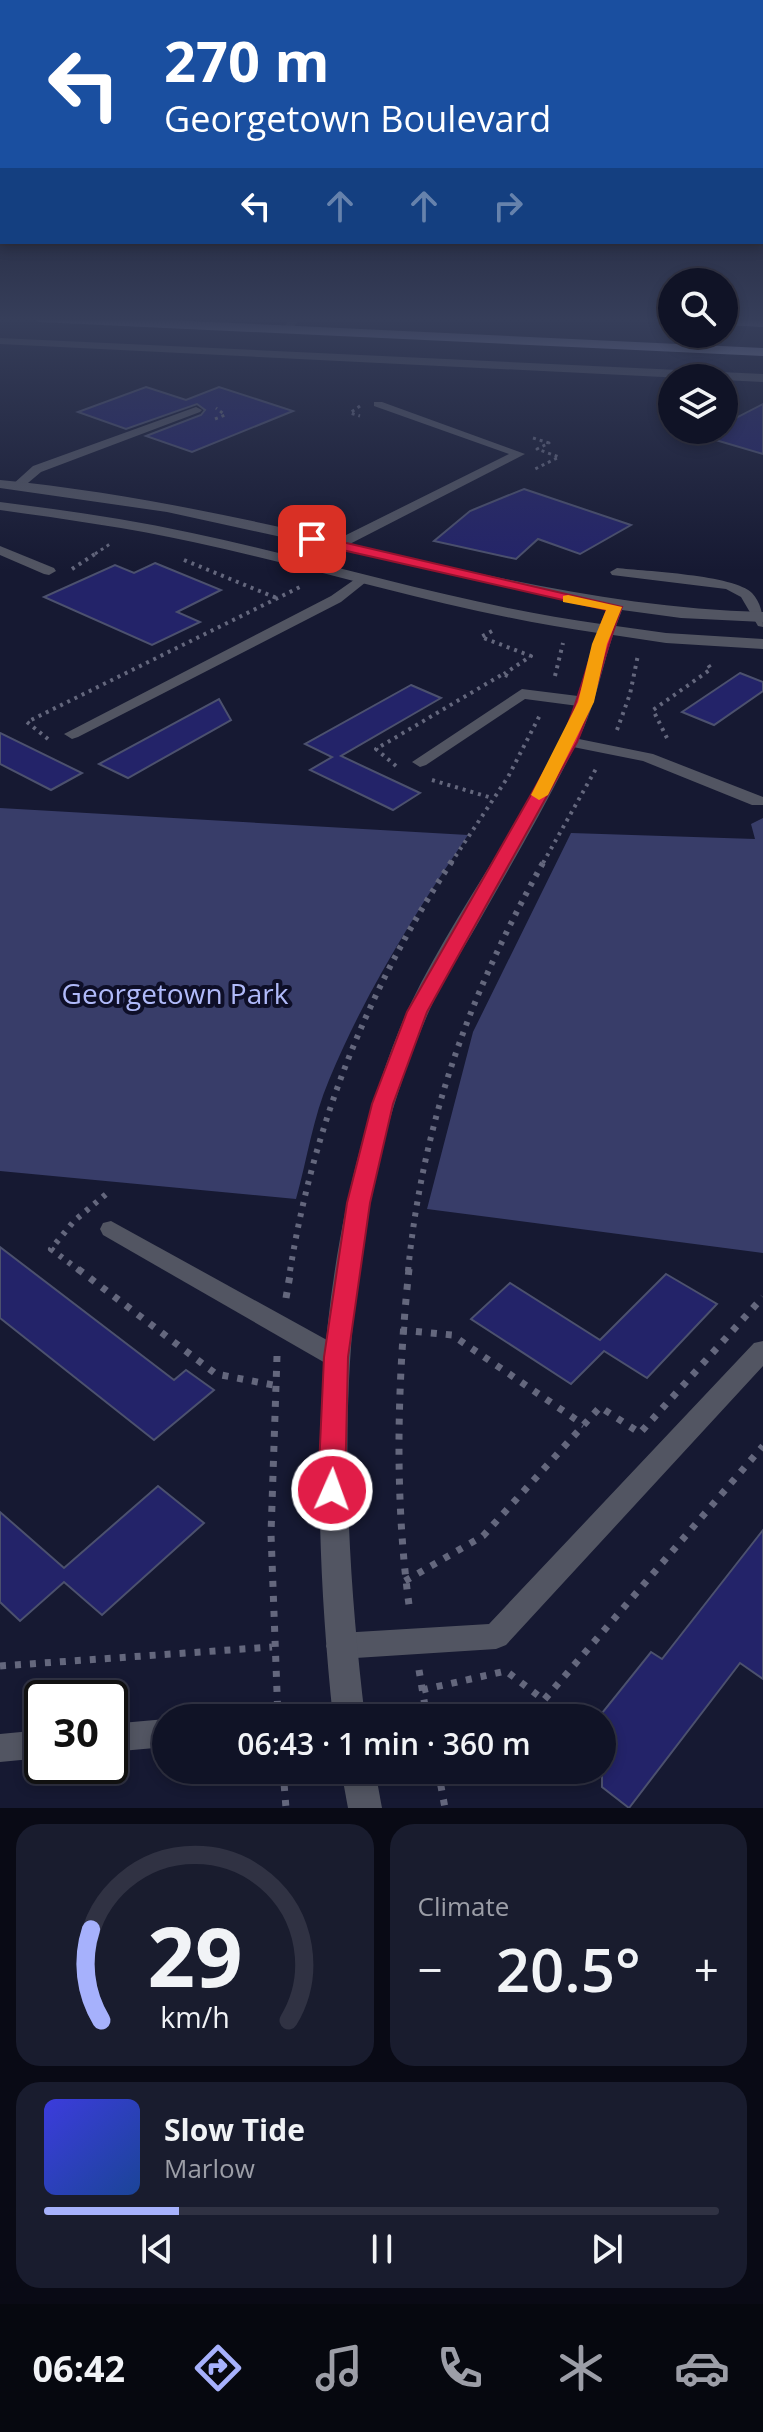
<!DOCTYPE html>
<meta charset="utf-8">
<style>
:root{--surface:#101326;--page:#191c2e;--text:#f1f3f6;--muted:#9c9ea7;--line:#303243;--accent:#a6b1fc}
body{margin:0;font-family:"Open Sans",sans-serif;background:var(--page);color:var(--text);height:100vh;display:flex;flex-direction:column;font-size:30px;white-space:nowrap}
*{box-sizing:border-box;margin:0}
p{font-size:26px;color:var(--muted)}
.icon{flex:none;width:44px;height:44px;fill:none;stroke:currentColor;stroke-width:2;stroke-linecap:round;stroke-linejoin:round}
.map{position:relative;height:1808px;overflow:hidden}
.side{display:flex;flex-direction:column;gap:16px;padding:16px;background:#090a15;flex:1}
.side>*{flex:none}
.top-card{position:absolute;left:0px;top:0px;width:764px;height:244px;box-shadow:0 4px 12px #0003,0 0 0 2px var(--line);background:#1a4fa0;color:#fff;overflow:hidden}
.controls{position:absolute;left:658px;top:268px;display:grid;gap:16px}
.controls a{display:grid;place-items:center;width:80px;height:80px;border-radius:50%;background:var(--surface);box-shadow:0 4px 12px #0003,0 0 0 2px var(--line);font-size:40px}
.speed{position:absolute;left:24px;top:1680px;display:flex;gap:16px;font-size:40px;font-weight:700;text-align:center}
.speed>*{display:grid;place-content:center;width:104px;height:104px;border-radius:50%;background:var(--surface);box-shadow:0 4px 12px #0003,0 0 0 2px var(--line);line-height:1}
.speed .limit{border:4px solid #111;border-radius:12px;background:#fff;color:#111}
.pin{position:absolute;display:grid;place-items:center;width:68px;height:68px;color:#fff;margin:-34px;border-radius:16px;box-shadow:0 4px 12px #0006}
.me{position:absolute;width:88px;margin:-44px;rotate:2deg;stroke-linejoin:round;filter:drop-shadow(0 0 6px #0008)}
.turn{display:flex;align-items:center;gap:28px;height:168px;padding:0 32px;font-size:36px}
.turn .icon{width:104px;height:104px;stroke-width:2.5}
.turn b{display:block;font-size:56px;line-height:68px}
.lanes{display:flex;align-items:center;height:76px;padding:0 32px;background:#0003;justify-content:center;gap:40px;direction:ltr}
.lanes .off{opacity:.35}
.big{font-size:60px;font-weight:600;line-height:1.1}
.side .card{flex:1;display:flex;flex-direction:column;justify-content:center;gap:12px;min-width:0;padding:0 28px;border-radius:24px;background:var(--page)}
.side .dial{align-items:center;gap:0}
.dial svg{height:208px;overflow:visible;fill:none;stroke:var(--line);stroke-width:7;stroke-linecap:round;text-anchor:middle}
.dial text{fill:var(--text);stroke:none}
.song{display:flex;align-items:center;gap:24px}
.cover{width:96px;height:96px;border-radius:12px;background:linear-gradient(135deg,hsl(240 70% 55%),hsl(220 70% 35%))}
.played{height:8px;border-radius:4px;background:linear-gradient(90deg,var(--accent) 20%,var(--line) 20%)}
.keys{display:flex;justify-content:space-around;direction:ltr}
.heat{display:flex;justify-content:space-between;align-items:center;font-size:44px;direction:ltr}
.side .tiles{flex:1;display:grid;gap:16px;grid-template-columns:1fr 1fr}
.card:last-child{grid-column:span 2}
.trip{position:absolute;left:152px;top:1704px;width:464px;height:80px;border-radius:40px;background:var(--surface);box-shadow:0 4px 12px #0003,0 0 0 2px var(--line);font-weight:600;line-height:80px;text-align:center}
.menu{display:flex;height:128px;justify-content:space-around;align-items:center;background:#06080f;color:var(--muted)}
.menu .icon{width:56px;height:56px}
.menu .active{color:var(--accent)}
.menu b{font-size:36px;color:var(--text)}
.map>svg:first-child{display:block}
</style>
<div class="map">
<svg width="763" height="1808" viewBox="0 0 763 1808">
<rect width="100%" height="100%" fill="#161932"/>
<g fill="#383d69">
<path d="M0,808L468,835C415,913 365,993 329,1080C313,1117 307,1160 296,1199L0,1171Z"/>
<path d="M763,818V1253L427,1209L473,1032L571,833L755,839L751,824Z"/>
</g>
<g fill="#232369" stroke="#4c516e" stroke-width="2">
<path d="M146,387L186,400L219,387L293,411L192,452L146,436L201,415L205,410L197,404L126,429L78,412Z"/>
<path d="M763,404V454L702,436L724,430V424Z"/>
<path d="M524,489L631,525L580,554L538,539L516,559L434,541L470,511Z"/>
<path d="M155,563L221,590L177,612L200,622L152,645L44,597L115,565L134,573Z"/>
<path d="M740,673L763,682V691L714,725L682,712Z"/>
<path d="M411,685L441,698L341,756L420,793L393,810L310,770L332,757L305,744Z"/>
<path d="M219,699L231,720L128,778L99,764Z"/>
<path d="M0,733L82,773L51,790L0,764Z"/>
<path d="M0,1247L174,1380L186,1370L214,1390L154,1440L0,1318Z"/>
<path d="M666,1274L717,1304L647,1378L604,1351L571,1384L471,1319L510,1283L600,1340Z"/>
<path d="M158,1486L204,1523L102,1615L64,1582L20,1621L0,1602V1512L64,1568Z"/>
<path d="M763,1530V1679L740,1663L629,1808L602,1787V1713L651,1652L662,1659Z"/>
</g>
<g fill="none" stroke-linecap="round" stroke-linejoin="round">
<g stroke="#64677d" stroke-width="3" stroke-dasharray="3 4" stroke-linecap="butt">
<path d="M360,406L350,413L360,416"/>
<path d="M215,419L225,415L216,408"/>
<path d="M533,438L549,443L537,449L559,457L533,470"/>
<path d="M95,554L110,544"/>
</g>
<g stroke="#64677d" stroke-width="4" stroke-dasharray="3 5" stroke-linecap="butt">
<path d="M184,560L279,599"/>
<path d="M72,569L98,552"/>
<path d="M492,631L481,637L531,656L504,674"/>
<path d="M555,676L563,643"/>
<path d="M617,730L630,694L638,655"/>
<path d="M667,738L653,710L711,669L707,663"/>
<path d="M48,739L27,722L302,586"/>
<path d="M396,766L376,749L503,674L510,677"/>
<path d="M432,780L492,798"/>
<path d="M451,863L508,777L540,715"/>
<path d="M543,863L597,767"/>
</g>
<g stroke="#64677d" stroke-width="6" stroke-dasharray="4 7" stroke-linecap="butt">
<path d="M80,1271L51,1249L74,1221L111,1190"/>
<path d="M290,1271C314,1123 369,986 452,861"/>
<path d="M408,1271C423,1120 470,993 544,861"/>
</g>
<g stroke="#64677d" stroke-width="7" stroke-dasharray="6 9" stroke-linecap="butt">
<path d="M78,1269L216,1374L273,1385"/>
<path d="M409,1269C397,1383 394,1499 410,1612"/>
<path d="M286,1298L291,1269"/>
<path d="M401,1330L452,1335L584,1425"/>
<path d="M277,1356L271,1534L278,1718"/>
<path d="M405,1581L483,1536L600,1407L640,1433L763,1297"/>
<path d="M0,1666L272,1647"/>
<path d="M419,1670L427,1718"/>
<path d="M422,1690L506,1671L544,1700L763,1446"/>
<path d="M283,1770L286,1808"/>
<path d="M438,1770L445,1808"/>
</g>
<g fill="#525562" fill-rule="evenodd">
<path d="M289,318H299L292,331L288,332L283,329Z"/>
<path d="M374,402H382L525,454L342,548H332V542L509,454L374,406Z"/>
<path d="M196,407L202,410L200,412L41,472L22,488L12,485L33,466Z"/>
<path d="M0,546L54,568L56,571L49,575L44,574L0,555Z"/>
<path d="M617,568C644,571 735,575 752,593C761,603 763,614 763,627L758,626L741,597L726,589L612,575L610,572Z"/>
<path d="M361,575L366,576V582L341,602L78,737L72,739L64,734L331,596Z"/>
<path d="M522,689L586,697L594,702L586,707L525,699L426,765L420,767L412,762Z"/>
<path d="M569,737L653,754L763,797V805H752L643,761L563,745L561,742L563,739Z"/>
<path d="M111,1221L345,1350L348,1357L345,1364L336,1367L327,1364L103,1235L100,1229L103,1223Z"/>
<path d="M763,1341V1366L506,1645L496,1649L340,1659L330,1655L326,1646L330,1637L340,1633L489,1624L754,1343Z"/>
<path d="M166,1719V1747L110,1752V1724Z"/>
<path d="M42,1730V1758L0,1762V1734Z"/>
</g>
<g fill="#525562" fill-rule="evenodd">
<path d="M0,480C93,489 184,506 275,526C436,563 596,608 763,612V622L681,618L622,610L616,626L666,633L763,639V649L666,643L613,635C601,671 594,711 576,744C546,805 511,865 477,925C461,953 443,980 430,1009C332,1230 337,1483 365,1718H333C313,1524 310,1331 362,1142C375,1096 390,1048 410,1005C454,914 516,833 560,742C577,708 585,669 598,633C461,614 328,571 193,542C129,528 65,519 0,510V502C64,510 128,519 192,533C328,562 462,605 601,624L607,608L167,512L0,488Z"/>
<path d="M341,1770H375L382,1808H348Z"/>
</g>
<path fill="#525562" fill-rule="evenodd" d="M0,338L763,374V382L0,344Z"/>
<g fill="#9ea4c6" fill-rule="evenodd">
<path d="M32,318H129L763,348V356L39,322Z"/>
<path d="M650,318H672V323Z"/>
<path d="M724,318L763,319V327L724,325Z"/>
</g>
</g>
<linearGradient id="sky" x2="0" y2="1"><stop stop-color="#0c0e1c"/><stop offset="0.56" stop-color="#363e5a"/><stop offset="1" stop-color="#363e5a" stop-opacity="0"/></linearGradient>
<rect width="763" height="571" fill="url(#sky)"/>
<path fill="#e11d48" stroke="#92132f" stroke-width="2" d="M312,535L622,607C604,652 596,698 577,742L427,1012L393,1104L370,1203L348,1357L345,1490L341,1498L332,1501L322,1498L318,1490L324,1357L347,1203L372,1104L407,1012L561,742C580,698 589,653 607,610L307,542L305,539Z"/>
<path fill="#f59e0b" d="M568,595L622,607L607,644L594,702L548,795L539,800L531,795L578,702L592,644L606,610L563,602V596Z"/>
<g text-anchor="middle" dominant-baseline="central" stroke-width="8" stroke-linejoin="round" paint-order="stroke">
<g font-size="28" fill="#b0baf9" stroke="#0e0f28">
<text x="175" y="993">Georgetown Park</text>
</g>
</g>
</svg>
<div class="controls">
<a><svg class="icon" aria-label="search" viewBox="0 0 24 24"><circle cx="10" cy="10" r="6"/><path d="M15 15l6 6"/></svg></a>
<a><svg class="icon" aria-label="layers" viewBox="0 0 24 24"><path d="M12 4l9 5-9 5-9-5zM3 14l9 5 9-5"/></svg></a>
</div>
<div class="speed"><div class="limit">30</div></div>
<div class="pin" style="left:312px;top:539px;background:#d93025"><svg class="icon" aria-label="arrive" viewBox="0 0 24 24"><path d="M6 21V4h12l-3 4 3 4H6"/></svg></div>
<svg class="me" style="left:332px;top:1490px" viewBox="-20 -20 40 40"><circle r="17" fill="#e11d48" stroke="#fff" stroke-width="3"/><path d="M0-11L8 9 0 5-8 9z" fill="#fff"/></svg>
<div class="trip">06:43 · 1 min · 360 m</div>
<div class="top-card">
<div class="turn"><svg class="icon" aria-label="left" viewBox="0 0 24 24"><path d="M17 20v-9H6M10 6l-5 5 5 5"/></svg><div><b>270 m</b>Georgetown Boulevard</div></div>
<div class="lanes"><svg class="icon" aria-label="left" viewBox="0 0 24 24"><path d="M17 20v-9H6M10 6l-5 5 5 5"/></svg><svg class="icon off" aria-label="ahead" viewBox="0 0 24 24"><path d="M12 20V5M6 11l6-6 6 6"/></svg><svg class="icon off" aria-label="ahead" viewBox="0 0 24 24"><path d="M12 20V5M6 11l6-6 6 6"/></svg><svg class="icon off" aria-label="right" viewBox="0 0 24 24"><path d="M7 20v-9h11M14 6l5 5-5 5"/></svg></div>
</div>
</div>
<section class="side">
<div class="tiles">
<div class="card dial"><svg viewBox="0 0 100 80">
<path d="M14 69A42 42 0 1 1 86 69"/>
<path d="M14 69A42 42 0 0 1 10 34" stroke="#a6b1fc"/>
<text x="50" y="56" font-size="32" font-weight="700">29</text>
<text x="50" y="72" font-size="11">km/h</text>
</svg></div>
<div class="card"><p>Climate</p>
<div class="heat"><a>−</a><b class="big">20.5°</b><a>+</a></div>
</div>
<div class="card">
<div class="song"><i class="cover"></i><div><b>Slow Tide</b><p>Marlow</p></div></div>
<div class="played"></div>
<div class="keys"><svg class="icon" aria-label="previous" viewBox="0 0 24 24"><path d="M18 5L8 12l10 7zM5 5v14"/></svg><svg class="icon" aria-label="pause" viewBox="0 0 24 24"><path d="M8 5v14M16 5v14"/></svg><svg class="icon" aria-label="next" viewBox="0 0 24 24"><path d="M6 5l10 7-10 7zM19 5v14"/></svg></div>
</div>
</div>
</section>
<nav class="menu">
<b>06:42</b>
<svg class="icon active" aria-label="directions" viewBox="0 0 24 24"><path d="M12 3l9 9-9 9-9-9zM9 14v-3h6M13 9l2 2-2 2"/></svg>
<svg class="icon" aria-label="music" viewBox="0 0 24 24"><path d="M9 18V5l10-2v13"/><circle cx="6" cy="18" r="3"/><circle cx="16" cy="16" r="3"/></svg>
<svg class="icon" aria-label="phone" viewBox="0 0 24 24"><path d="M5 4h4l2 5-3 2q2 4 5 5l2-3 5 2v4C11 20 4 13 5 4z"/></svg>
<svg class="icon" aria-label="climate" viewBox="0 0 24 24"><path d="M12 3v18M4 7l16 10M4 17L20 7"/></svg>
<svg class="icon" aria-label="car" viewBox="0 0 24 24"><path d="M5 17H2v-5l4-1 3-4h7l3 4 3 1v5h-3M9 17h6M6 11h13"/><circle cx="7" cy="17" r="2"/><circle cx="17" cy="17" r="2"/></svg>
</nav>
